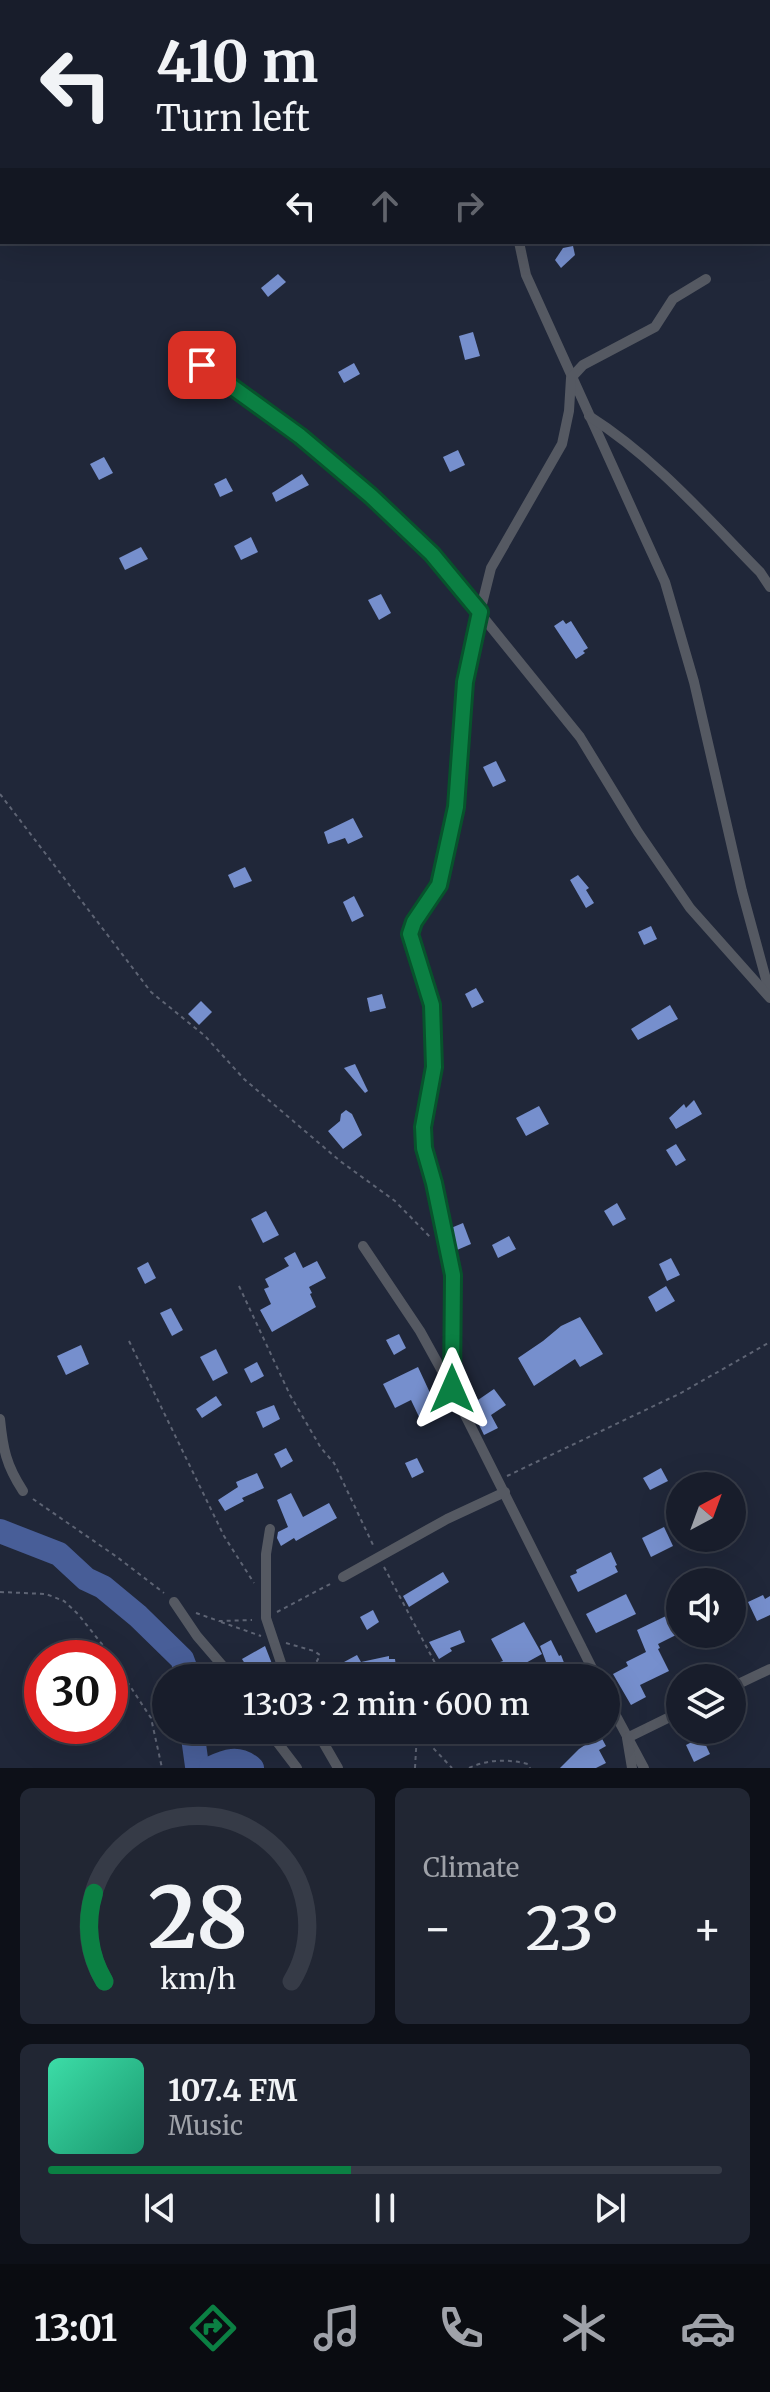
<!DOCTYPE html>
<meta charset="utf-8">
<style>
:root{--surface:#181d2b;--page:#212633;--text:#f1f3f6;--muted:#9fa2a9;--line:#363b47;--accent:#0b8043}
body{margin:0;font-family:Merriweather,serif;background:var(--page);color:var(--text);height:100vh;display:flex;flex-direction:column;font-size:30px;white-space:nowrap}
*{box-sizing:border-box;margin:0}
p{font-size:26px;color:var(--muted)}
.icon{flex:none;width:44px;height:44px;fill:none;stroke:currentColor;stroke-width:2;stroke-linecap:round;stroke-linejoin:round}
.map{position:relative;height:1768px;overflow:hidden}
.details{display:flex;flex-direction:column;gap:20px;padding:20px;background:#0d1018;flex:1}
.details>*{flex:none}
.guide{position:absolute;left:0px;top:0px;width:770px;height:244px;box-shadow:0 8px 32px #0002,0 0 0 2px var(--line);background:#181d2b;color:var(--text);overflow:hidden}
.needle{width:52px;rotate:41deg}
.fabs{position:absolute;left:666px;top:1472px;display:grid;gap:16px}
.fabs a{display:grid;place-items:center;width:80px;height:80px;border-radius:50%;background:var(--surface);box-shadow:0 8px 32px #0002,0 0 0 2px var(--line);font-size:40px}
.speed{position:absolute;left:24px;top:1640px;display:flex;gap:16px;font-size:40px;font-weight:700;text-align:center}
.speed>*{display:grid;place-content:center;width:104px;height:104px;border-radius:50%;background:var(--surface);box-shadow:0 8px 32px #0002,0 0 0 2px var(--line);line-height:1}
.speed .limit{border:12px solid #d22;background:#fff;color:#111}
.pin{position:absolute;display:grid;place-items:center;width:68px;height:68px;color:#fff;margin:-34px;border-radius:16px;box-shadow:0 4px 12px #0006}
.me{position:absolute;width:88px;margin:-44px;rotate:0deg;stroke-linejoin:round;filter:drop-shadow(0 0 6px #0008)}
.turn{display:flex;align-items:center;gap:28px;height:168px;padding:0 24px;font-size:36px}
.turn .icon{width:104px;height:104px;stroke-width:2.5}
.turn b{display:block;font-size:56px;line-height:68px}
.lanes{display:flex;align-items:center;height:76px;padding:0 24px;background:#0003;justify-content:center;gap:40px;direction:ltr}
.lanes .off{opacity:.35}
.big{font-size:60px;font-weight:600;line-height:1.1}
.details .card{flex:1;display:flex;flex-direction:column;justify-content:center;gap:12px;min-width:0;padding:0 28px;border-radius:12px;background:var(--page)}
.details .dial{align-items:center;gap:0}
.dial svg{height:208px;overflow:visible;fill:none;stroke:var(--line);stroke-width:7;stroke-linecap:round;text-anchor:middle}
.dial text{fill:var(--text);stroke:none}
.song{display:flex;align-items:center;gap:24px}
.cover{width:96px;height:96px;border-radius:12px;background:linear-gradient(135deg,hsl(160 70% 55%),hsl(160 70% 35%))}
.played{height:8px;border-radius:4px;background:linear-gradient(90deg,var(--accent) 45%,var(--line) 45%)}
.keys{display:flex;justify-content:space-around;direction:ltr}
.heat{display:flex;justify-content:space-between;align-items:center;font-size:44px;direction:ltr}
.details .tiles{flex:1;display:grid;gap:20px;grid-template-columns:1fr 1fr}
.card:last-child{grid-column:span 2}
.trip{position:absolute;left:152px;top:1664px;width:468px;height:80px;border-radius:40px;background:var(--surface);box-shadow:0 8px 32px #0002,0 0 0 2px var(--line);font-weight:600;line-height:80px;text-align:center}
.tabs{display:flex;height:128px;justify-content:space-around;align-items:center;background:#0a0c11;color:var(--muted)}
.tabs .icon{width:56px;height:56px}
.tabs .selected{color:var(--accent)}
.tabs b{font-size:36px;color:var(--text)}
.map>svg:first-child{display:block}
</style>
<div class="map">
<svg width="770" height="1768" viewBox="0 0 770 1768">
<rect width="100%" height="100%" fill="#202739"/>
<g fill="none" stroke-linecap="round" stroke-linejoin="round">
<g stroke="#485e98" stroke-width="24">
<path d="M0,1531L59,1554L86,1579L103,1587L138,1616L182,1659L189,1678"/>
<path d="M192,1730L197,1766L202,1768"/>
<path d="M211,1768C226,1761 238,1756 252,1768"/>
</g>
</g>
<g fill="#768fcd">
<path d="M573,246L575,255L561,268L555,260L563,248Z"/>
<path d="M278,274L286,282L268,297L261,288Z"/>
<path d="M473,332L480,356L465,360L459,336Z"/>
<path d="M354,363L360,374L344,383L338,372Z"/>
<path d="M458,450L465,465L450,472L443,457Z"/>
<path d="M104,457L113,473L99,480L90,464Z"/>
<path d="M302,474L309,485L276,502L272,493Z"/>
<path d="M226,478L233,491L220,497L214,484Z"/>
<path d="M251,537L258,552L241,560L234,546Z"/>
<path d="M141,547L148,559L125,570L119,558Z"/>
<path d="M381,594L391,613L379,620L368,600Z"/>
<path d="M563,620L566,624L571,621L588,648L583,651L585,653L576,659L554,626Z"/>
<path d="M496,761L506,781L493,787L483,767Z"/>
<path d="M353,818L363,837L348,844L345,838L328,844L324,832Z"/>
<path d="M245,867L252,881L234,888L228,875Z"/>
<path d="M578,875L589,888L586,890L594,903L586,908L570,880Z"/>
<path d="M354,896L364,916L352,922L343,902Z"/>
<path d="M651,926L657,939L644,945L638,932Z"/>
<path d="M476,988L484,1002L472,1008L465,994Z"/>
<path d="M382,994L386,1008L370,1012L367,998Z"/>
<path d="M201,1001L212,1012L199,1025L188,1014Z"/>
<path d="M670,1005L678,1019L638,1040L631,1029Z"/>
<path d="M355,1064L368,1091L365,1093L344,1068Z"/>
<path d="M694,1100L702,1114L676,1129L669,1118L684,1104L686,1108Z"/>
<path d="M539,1106L549,1124L526,1136L516,1118Z"/>
<path d="M346,1110L352,1114L362,1135L343,1149L328,1131L340,1121L341,1114Z"/>
<path d="M676,1144L686,1160L676,1166L666,1150Z"/>
<path d="M617,1203L626,1219L613,1226L604,1211Z"/>
<path d="M266,1211L279,1235L263,1243L251,1219Z"/>
<path d="M463,1223L471,1244L457,1250L451,1228Z"/>
<path d="M509,1236L516,1249L498,1258L492,1245Z"/>
<path d="M295,1252L303,1268L317,1261L326,1278L309,1287L312,1293L310,1294L316,1307L272,1332L260,1310L271,1304L264,1289L269,1287L265,1279L289,1266L284,1258Z"/>
<path d="M671,1258L680,1275L667,1281L659,1264Z"/>
<path d="M148,1262L156,1278L145,1284L137,1268Z"/>
<path d="M666,1286L675,1301L656,1312L648,1297Z"/>
<path d="M171,1308L183,1330L172,1336L160,1313Z"/>
<path d="M580,1317L603,1354L580,1367L575,1359L534,1386L518,1358L543,1341L561,1326Z"/>
<path d="M399,1334L406,1348L394,1355L386,1340Z"/>
<path d="M81,1345L89,1364L66,1375L57,1356Z"/>
<path d="M216,1349L228,1373L213,1381L200,1357Z"/>
<path d="M257,1362L264,1376L251,1383L244,1369Z"/>
<path d="M418,1367L438,1410L420,1419L411,1400L395,1408L383,1384Z"/>
<path d="M494,1389L506,1405L491,1415L498,1428L484,1435L465,1396L474,1392L478,1400Z"/>
<path d="M216,1396L222,1405L202,1418L196,1409Z"/>
<path d="M274,1405L280,1419L263,1428L256,1412Z"/>
<path d="M286,1448L293,1461L281,1468L274,1454Z"/>
<path d="M417,1458L424,1472L412,1478L405,1463Z"/>
<path d="M661,1468L668,1481L650,1490L643,1478Z"/>
<path d="M257,1473L264,1488L242,1498L244,1501L225,1511L218,1500L238,1487L236,1482Z"/>
<path d="M291,1493L303,1517L329,1503L337,1518L296,1541L294,1538L281,1546L277,1538L278,1532L288,1527L277,1500Z"/>
<path d="M664,1527L673,1546L651,1557L642,1538Z"/>
<path d="M611,1552L617,1565L615,1566L618,1572L578,1592L570,1576L577,1573L576,1570Z"/>
<path d="M443,1572L449,1582L409,1607L403,1596Z"/>
<path d="M626,1594L636,1614L596,1633L586,1614Z"/>
<path d="M763,1595L765,1599L770,1596V1615L757,1621L748,1602Z"/>
<path d="M373,1610L379,1622L367,1630L360,1617Z"/>
<path d="M666,1616L669,1620L674,1618L680,1630V1633L658,1644L660,1648L658,1649L669,1671L640,1685L646,1697L631,1705L613,1674L628,1666L626,1662L646,1652L637,1630Z"/>
<path d="M524,1622L542,1654L502,1676L494,1664L503,1661L491,1639Z"/>
<path d="M460,1630L465,1642L450,1648L452,1651L439,1659L429,1642Z"/>
<path d="M551,1640L559,1656L561,1655L570,1678H552L540,1646Z"/>
<path d="M265,1646L276,1674L268,1678H241L237,1671L247,1667L242,1659Z"/>
<path d="M357,1655L361,1662L389,1656V1659H395L396,1667L402,1678H353L344,1662Z"/>
<path d="M600,1735L606,1746L599,1750L606,1763L596,1768H560L579,1749Z"/>
<path d="M702,1737L710,1754L694,1762L686,1745Z"/>
</g>
<g fill="none" stroke-linecap="round" stroke-linejoin="round">
<g stroke="#5e6474" stroke-width="2" stroke-dasharray="4 4" stroke-linecap="butt">
<path d="M0,794L151,992L205,1036L244,1079L340,1161L395,1201L432,1239"/>
<path d="M239,1286L290,1395L321,1448L334,1463L374,1547"/>
<path d="M129,1341L224,1536L254,1583"/>
<path d="M507,1476L681,1393L770,1342"/>
<path d="M33,1499L117,1557L164,1593"/>
<path d="M384,1567L443,1678"/>
<path d="M0,1592L46,1594L64,1601L78,1614L105,1648L151,1718L162,1768"/>
<path d="M277,1612L332,1583"/>
<path d="M196,1613L219,1621L252,1620"/>
<path d="M221,1622L261,1636"/>
<path d="M286,1643L314,1651L320,1655L317,1661L297,1671"/>
<path d="M417,1731L452,1768"/>
<path d="M415,1768L417,1733"/>
<path d="M469,1768C488,1759 508,1759 528,1764L530,1768"/>
</g>
<g stroke="#555962" stroke-width="10">
<path d="M519,242L526,275L665,582L694,682L742,891L770,994"/>
<path d="M202,365L300,436L371,496L432,554L580,737L638,832L690,908L770,998"/>
<path d="M589,416C654,457 706,517 760,572L770,587"/>
<path d="M363,1246L420,1331L452,1389L597,1678"/>
<path d="M452,1389L453,1275L434,1183L424,1148L423,1127L434,1067L432,1005L410,934L414,922L439,885L456,807L465,682L480,612L491,568L562,444L569,411L571,378L583,365L655,327L673,299L706,279"/>
<path d="M0,1419C3,1449 6,1465 23,1491"/>
<path d="M270,1529L266,1554V1618L286,1678"/>
<path d="M343,1577L447,1519L505,1492"/>
<path d="M174,1602L197,1636L233,1678"/>
<path d="M732,1687L770,1669"/>
<path d="M606,1697L644,1768"/>
<path d="M268,1730L297,1768"/>
<path d="M316,1730L338,1768"/>
<path d="M632,1768L627,1738L680,1712"/>
</g>
</g>
<g fill="none" stroke-linecap="round" stroke-linejoin="round">
<defs>
<path id="route" d="M202,365L300,436L371,496L432,554L480,612L465,682L456,807L439,885L414,922L410,934L432,1005L434,1067L423,1127L424,1148L434,1183L453,1275L452,1389"/>
</defs>
<use href="#route" stroke="#07532c" stroke-width="20"/>
<use href="#route" stroke="#0b8043" stroke-width="14"/>
</g>
</svg>
<div class="fabs">
<a><svg class="needle" viewBox="-14 -14 28 28"><path d="M0-13l5 13h-10z" fill="#e53935"/><path d="M0 13l5-13h-10z" fill="#9fa2a9"/></svg></a>
<a><svg class="icon" aria-label="sound" viewBox="0 0 24 24"><path d="M4 9h4l5-4v14l-5-4H4zM17 9q2 3 0 6"/></svg></a>
<a><svg class="icon" aria-label="layers" viewBox="0 0 24 24"><path d="M12 4l9 5-9 5-9-5zM3 14l9 5 9-5"/></svg></a>
</div>
<div class="speed"><div class="limit">30</div></div>
<div class="pin" style="left:202px;top:365px;background:#d93025"><svg class="icon" aria-label="arrive" viewBox="0 0 24 24"><path d="M6 21V4h12l-3 4 3 4H6"/></svg></div>
<svg class="me" style="left:452px;top:1389px" viewBox="-20 -20 40 40"><path d="M0-17L14 15 0 8-14 15z" fill="#0b8043" stroke="#fff" stroke-width="4"/></svg>
<div class="trip">13:03 · 2 min · 600 m</div>
<div class="guide">
<div class="turn"><svg class="icon" aria-label="left" viewBox="0 0 24 24"><path d="M17 20v-9H6M10 6l-5 5 5 5"/></svg><div><b>410 m</b>Turn left</div></div>
<div class="lanes"><svg class="icon" aria-label="left" viewBox="0 0 24 24"><path d="M17 20v-9H6M10 6l-5 5 5 5"/></svg><svg class="icon off" aria-label="ahead" viewBox="0 0 24 24"><path d="M12 20V5M6 11l6-6 6 6"/></svg><svg class="icon off" aria-label="right" viewBox="0 0 24 24"><path d="M7 20v-9h11M14 6l5 5-5 5"/></svg></div>
</div>
</div>
<section class="details">
<div class="tiles">
<div class="card dial"><svg viewBox="0 0 100 80">
<path d="M14 69A42 42 0 1 1 86 69"/>
<path d="M14 69A42 42 0 0 1 10 35" stroke="#0b8043"/>
<text x="50" y="56" font-size="32" font-weight="700">28</text>
<text x="50" y="72" font-size="11">km/h</text>
</svg></div>
<div class="card"><p>Climate</p>
<div class="heat"><a>−</a><b class="big">23°</b><a>+</a></div>
</div>
<div class="card">
<div class="song"><i class="cover"></i><div><b>107.4 FM</b><p>Music</p></div></div>
<div class="played"></div>
<div class="keys"><svg class="icon" aria-label="previous" viewBox="0 0 24 24"><path d="M18 5L8 12l10 7zM5 5v14"/></svg><svg class="icon" aria-label="pause" viewBox="0 0 24 24"><path d="M8 5v14M16 5v14"/></svg><svg class="icon" aria-label="next" viewBox="0 0 24 24"><path d="M6 5l10 7-10 7zM19 5v14"/></svg></div>
</div>
</div>
</section>
<nav class="tabs">
<b>13:01</b>
<svg class="icon selected" aria-label="directions" viewBox="0 0 24 24"><path d="M12 3l9 9-9 9-9-9zM9 14v-3h6M13 9l2 2-2 2"/></svg>
<svg class="icon" aria-label="music" viewBox="0 0 24 24"><path d="M9 18V5l10-2v13"/><circle cx="6" cy="18" r="3"/><circle cx="16" cy="16" r="3"/></svg>
<svg class="icon" aria-label="phone" viewBox="0 0 24 24"><path d="M5 4h4l2 5-3 2q2 4 5 5l2-3 5 2v4C11 20 4 13 5 4z"/></svg>
<svg class="icon" aria-label="climate" viewBox="0 0 24 24"><path d="M12 3v18M4 7l16 10M4 17L20 7"/></svg>
<svg class="icon" aria-label="car" viewBox="0 0 24 24"><path d="M5 17H2v-5l4-1 3-4h7l3 4 3 1v5h-3M9 17h6M6 11h13"/><circle cx="7" cy="17" r="2"/><circle cx="17" cy="17" r="2"/></svg>
</nav>
